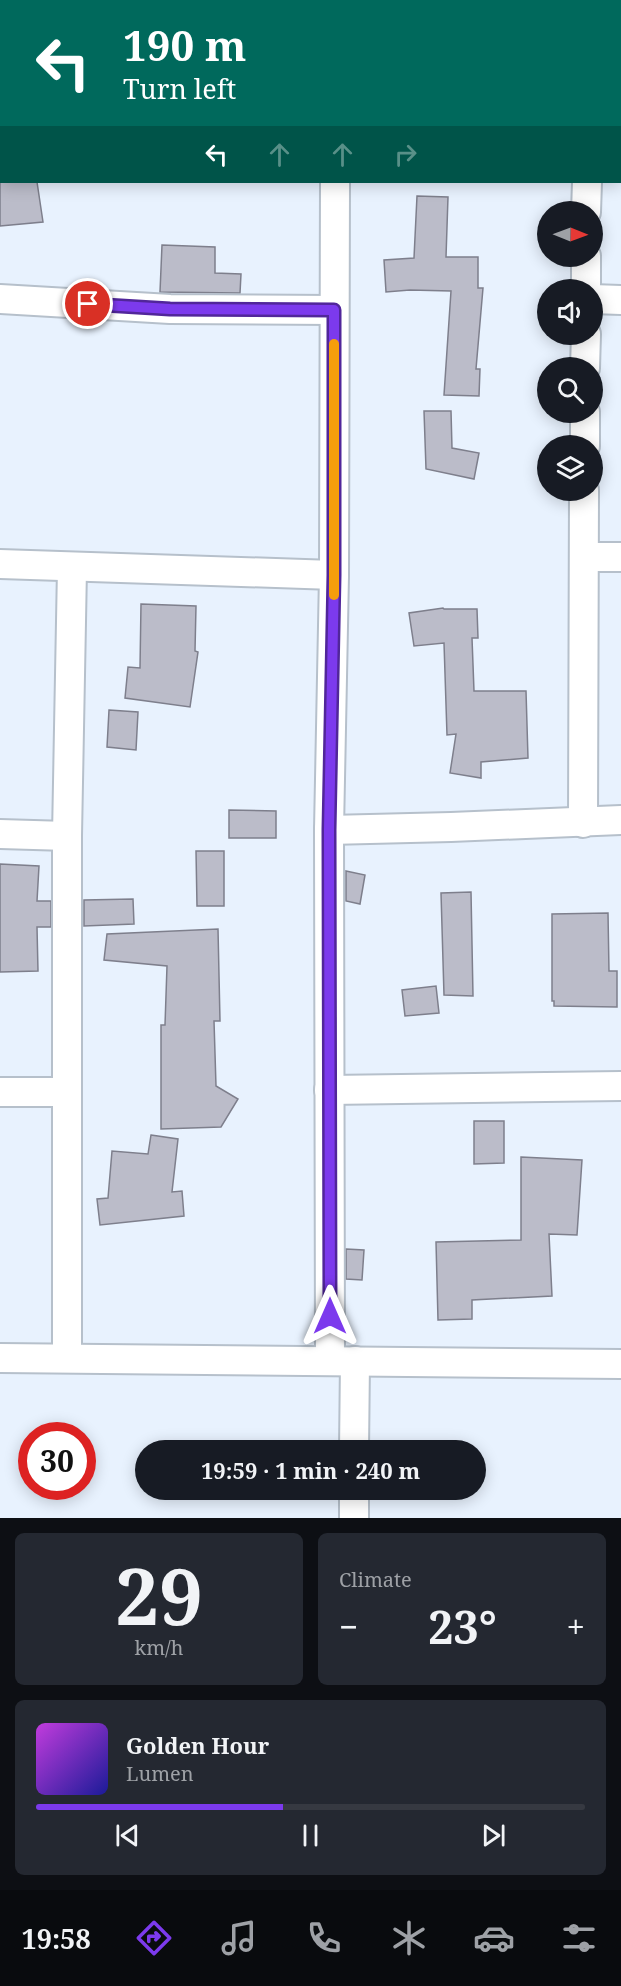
<!DOCTYPE html>
<meta charset="utf-8">
<style>
:root{--surface:#171b24;--page:#242831;--text:#f1f3f6;--muted:#9ea1a6;--line:#363941;--accent:#7c3aed}
body{margin:0;font-family:"Noto Serif",serif;background:var(--page);color:var(--text);height:100vh;display:flex;flex-direction:column;font-size:22px;white-space:nowrap}
*{box-sizing:border-box;margin:0}
p{font-size:20px;color:var(--muted)}
.icon{flex:none;width:33px;height:33px;fill:none;stroke:currentColor;stroke-width:2;stroke-linecap:round;stroke-linejoin:round}
.map{position:relative;height:1518px;overflow:hidden}
.side{display:flex;flex-direction:column;gap:15px;padding:15px;background:#0d0f14;flex:1}
.side>*{flex:none}
.hud{position:absolute;left:0px;top:0px;width:621px;height:183px;box-shadow:0 3px 15px #0003;background:#00695c;color:#fff;overflow:hidden}
.needle{width:39px;rotate:91deg}
.buttons{position:absolute;left:537px;top:201px;display:grid;gap:12px}
.buttons a{display:grid;place-items:center;width:66px;height:66px;border-radius:50%;background:var(--surface);box-shadow:0 3px 15px #0003;font-size:30px}
.speed{position:absolute;left:18px;top:1422px;display:flex;gap:12px;font-size:30px;font-weight:700;text-align:center}
.speed>*{display:grid;place-content:center;width:78px;height:78px;border-radius:50%;background:var(--surface);box-shadow:0 3px 15px #0003;line-height:1}
.speed .limit{border:9px solid #d22;background:#fff;color:#111}
.pin{position:absolute;display:grid;place-items:center;width:51px;height:51px;color:#fff;margin:-26px;border:3px solid #fff;border-radius:50%;box-shadow:0 2px 6px #0007}
.me{position:absolute;width:66px;margin:-33px;rotate:0deg;stroke-linejoin:round;filter:drop-shadow(0 0 4px #0008)}
.turn{display:flex;align-items:center;gap:21px;height:126px;padding:0 24px;font-size:27px}
.turn .icon{width:78px;height:78px;stroke-width:2.5}
.turn b{display:block;font-size:42px;line-height:51px}
.lanes{display:flex;align-items:center;height:57px;padding:0 24px;background:#0003;justify-content:center;gap:30px;direction:ltr}
.lanes .off{opacity:.35}
.big{font-size:45px;font-weight:700;line-height:1.1}
.side .widget{flex:1;display:flex;flex-direction:column;justify-content:center;gap:9px;min-width:0;padding:0 21px;border-radius:9px;background:var(--page)}
.side .dial{align-items:center;gap:0}
.dial b{font-size:78px;line-height:1}
.song{display:flex;align-items:center;gap:18px}
.cover{width:72px;height:72px;border-radius:9px;background:linear-gradient(135deg,hsl(290 70% 55%),hsl(240 70% 35%))}
.played{height:6px;border-radius:3px;background:linear-gradient(90deg,var(--accent) 45%,var(--line) 45%)}
.keys{display:flex;justify-content:space-around;direction:ltr}
.heat{display:flex;justify-content:space-between;align-items:center;font-size:33px;direction:ltr}
.side .tiles{flex:1;display:grid;gap:15px;grid-template-columns:1fr 1fr}
.widget:last-child{grid-column:span 2}
.trip{position:absolute;left:135px;top:1440px;width:351px;height:60px;border-radius:30px;background:var(--surface);box-shadow:0 3px 15px #0003;font-weight:700;line-height:60px;text-align:center}
.tabs{display:flex;height:96px;justify-content:space-around;align-items:center;background:#090b0e;color:var(--muted)}
.tabs .icon{width:42px;height:42px}
.tabs .current{color:var(--accent)}
.tabs b{font-size:27px;color:var(--text)}
.map>svg:first-child{display:block}
</style>
<div class="map">
<svg width="621" height="1518" viewBox="0 0 621 1518">
<rect width="100%" height="100%" fill="#e8f2fe"/>
<g fill="#bbbcc9" stroke="#7e7f8c" stroke-width="1.5">
<path d="M0,182H37L43,222L0,226Z"/>
<path d="M417,196L448,197L446,257H478V288H483L476,369H480L479,396L444,395L451,291L410,290L386,292L384,260L414,258Z"/>
<path d="M162,245L215,247V273L241,274L240,293L160,292Z"/>
<path d="M424,411H451L452,448L479,453L474,479L426,469Z"/>
<path d="M141,604L196,606L195,651L198,652L190,707L125,698L128,667L140,668Z"/>
<path d="M443,608L444,609H477L478,638H472L474,691H526L528,758L481,762V778L450,773L456,734L447,735L444,643L414,646L409,613Z"/>
<path d="M109,710L138,712L136,750L107,747Z"/>
<path d="M229,810L276,811V838H229Z"/>
<path d="M196,851H224V906H197Z"/>
<path d="M0,864L39,866L37,901H51V927H37L38,971L0,972Z"/>
<path d="M346,871L365,875L360,904L346,901Z"/>
<path d="M471,892L473,996L444,995L441,893Z"/>
<path d="M133,899L134,924L84,926V900Z"/>
<path d="M608,913L609,971H617V1007L554,1006V1001H552V914Z"/>
<path d="M218,929L220,1021H214L216,1086L238,1099L221,1127L161,1129V1025H165L167,966L104,960L107,934Z"/>
<path d="M436,986L439,1013L405,1016L402,990Z"/>
<path d="M474,1121H504V1163L474,1164Z"/>
<path d="M151,1135L178,1139L172,1192L182,1191L184,1216L100,1225L97,1199L108,1198L112,1151L148,1154Z"/>
<path d="M521,1157L582,1160L577,1235L549,1234L552,1296L472,1300V1319L438,1320L436,1242L521,1240Z"/>
<path d="M346,1249L364,1250L362,1280L346,1279Z"/>
</g>
<g fill="none" stroke-linecap="round" stroke-linejoin="round">
<defs>
<g id="minor">
<path d="M335,0V2"/>
<path d="M74,2V0"/>
<path d="M0,49H2"/>
<path d="M620,50H621"/>
<path d="M586,212L587,182"/>
<path d="M586,290V256"/>
<path d="M0,299L170,309L334,310"/>
<path d="M592,299L621,300"/>
<path d="M585,368L586,334"/>
<path d="M585,446V412"/>
<path d="M584,557H621"/>
<path d="M0,564L334,575"/>
<path d="M583,823L584,490"/>
<path d="M329,830L451,827L621,820"/>
<path d="M0,834L67,836"/>
<path d="M329,1090L621,1086"/>
<path d="M0,1092H67"/>
<path d="M67,1357V836L72,568"/>
<path d="M0,1358L621,1364"/>
<path d="M330,1361L329,830L334,575L335,182"/>
<path d="M354,1450L355,1361"/>
<path d="M354,1518V1490"/>
</g>
</defs>
<use href="#minor" stroke="#b6c0cb" stroke-width="32"/>
<use href="#minor" stroke="#fff" stroke-width="28"/>
</g>
<g fill="none" stroke-linecap="round" stroke-linejoin="round">
<defs>
<path id="route" d="M88,304L170,309L334,310V575L329,830L330,1316"/>
</defs>
<use href="#route" stroke="#51269a" stroke-width="15"/>
<use href="#route" stroke="#7c3aed" stroke-width="10"/>
<path stroke="#f59e0b" stroke-width="10" d="M334,595V344"/>
</g>
</svg>
<div class="buttons">
<a><svg class="needle" viewBox="-14 -14 28 28"><path d="M0-13l5 13h-10z" fill="#e53935"/><path d="M0 13l5-13h-10z" fill="#9ea1a6"/></svg></a>
<a><svg class="icon" aria-label="sound" viewBox="0 0 24 24"><path d="M4 9h4l5-4v14l-5-4H4zM17 9q2 3 0 6"/></svg></a>
<a><svg class="icon" aria-label="search" viewBox="0 0 24 24"><circle cx="10" cy="10" r="6"/><path d="M15 15l6 6"/></svg></a>
<a><svg class="icon" aria-label="layers" viewBox="0 0 24 24"><path d="M12 4l9 5-9 5-9-5zM3 14l9 5 9-5"/></svg></a>
</div>
<div class="speed"><div class="limit">30</div></div>
<div class="pin" style="left:88px;top:304px;background:#d93025"><svg class="icon" aria-label="arrive" viewBox="0 0 24 24"><path d="M6 21V4h12l-3 4 3 4H6"/></svg></div>
<svg class="me" style="left:330px;top:1316px" viewBox="-20 -20 40 40"><path d="M0-17L14 15 0 8-14 15z" fill="#7c3aed" stroke="#fff" stroke-width="4"/></svg>
<div class="trip">19:59 · 1 min · 240 m</div>
<div class="hud">
<div class="turn"><svg class="icon" aria-label="left" viewBox="0 0 24 24"><path d="M17 20v-9H6M10 6l-5 5 5 5"/></svg><div><b>190 m</b>Turn left</div></div>
<div class="lanes"><svg class="icon" aria-label="left" viewBox="0 0 24 24"><path d="M17 20v-9H6M10 6l-5 5 5 5"/></svg><svg class="icon off" aria-label="ahead" viewBox="0 0 24 24"><path d="M12 20V5M6 11l6-6 6 6"/></svg><svg class="icon off" aria-label="ahead" viewBox="0 0 24 24"><path d="M12 20V5M6 11l6-6 6 6"/></svg><svg class="icon off" aria-label="right" viewBox="0 0 24 24"><path d="M7 20v-9h11M14 6l5 5-5 5"/></svg></div>
</div>
</div>
<section class="side">
<div class="tiles">
<div class="widget dial"><b>29</b><p>km/h</p></div>
<div class="widget"><p>Climate</p>
<div class="heat"><a>−</a><b class="big">23°</b><a>+</a></div>
</div>
<div class="widget">
<div class="song"><i class="cover"></i><div><b>Golden Hour</b><p>Lumen</p></div></div>
<div class="played"></div>
<div class="keys"><svg class="icon" aria-label="previous" viewBox="0 0 24 24"><path d="M18 5L8 12l10 7zM5 5v14"/></svg><svg class="icon" aria-label="pause" viewBox="0 0 24 24"><path d="M8 5v14M16 5v14"/></svg><svg class="icon" aria-label="next" viewBox="0 0 24 24"><path d="M6 5l10 7-10 7zM19 5v14"/></svg></div>
</div>
</div>
</section>
<nav class="tabs">
<b>19:58</b>
<svg class="icon current" aria-label="directions" viewBox="0 0 24 24"><path d="M12 3l9 9-9 9-9-9zM9 14v-3h6M13 9l2 2-2 2"/></svg>
<svg class="icon" aria-label="music" viewBox="0 0 24 24"><path d="M9 18V5l10-2v13"/><circle cx="6" cy="18" r="3"/><circle cx="16" cy="16" r="3"/></svg>
<svg class="icon" aria-label="phone" viewBox="0 0 24 24"><path d="M5 4h4l2 5-3 2q2 4 5 5l2-3 5 2v4C11 20 4 13 5 4z"/></svg>
<svg class="icon" aria-label="climate" viewBox="0 0 24 24"><path d="M12 3v18M4 7l16 10M4 17L20 7"/></svg>
<svg class="icon" aria-label="car" viewBox="0 0 24 24"><path d="M5 17H2v-5l4-1 3-4h7l3 4 3 1v5h-3M9 17h6M6 11h13"/><circle cx="7" cy="17" r="2"/><circle cx="17" cy="17" r="2"/></svg>
<svg class="icon" aria-label="filters" viewBox="0 0 24 24"><path d="M4 7h16M4 17h16"/><circle cx="9" cy="7" r="2"/><circle cx="15" cy="17" r="2"/></svg>
</nav>
